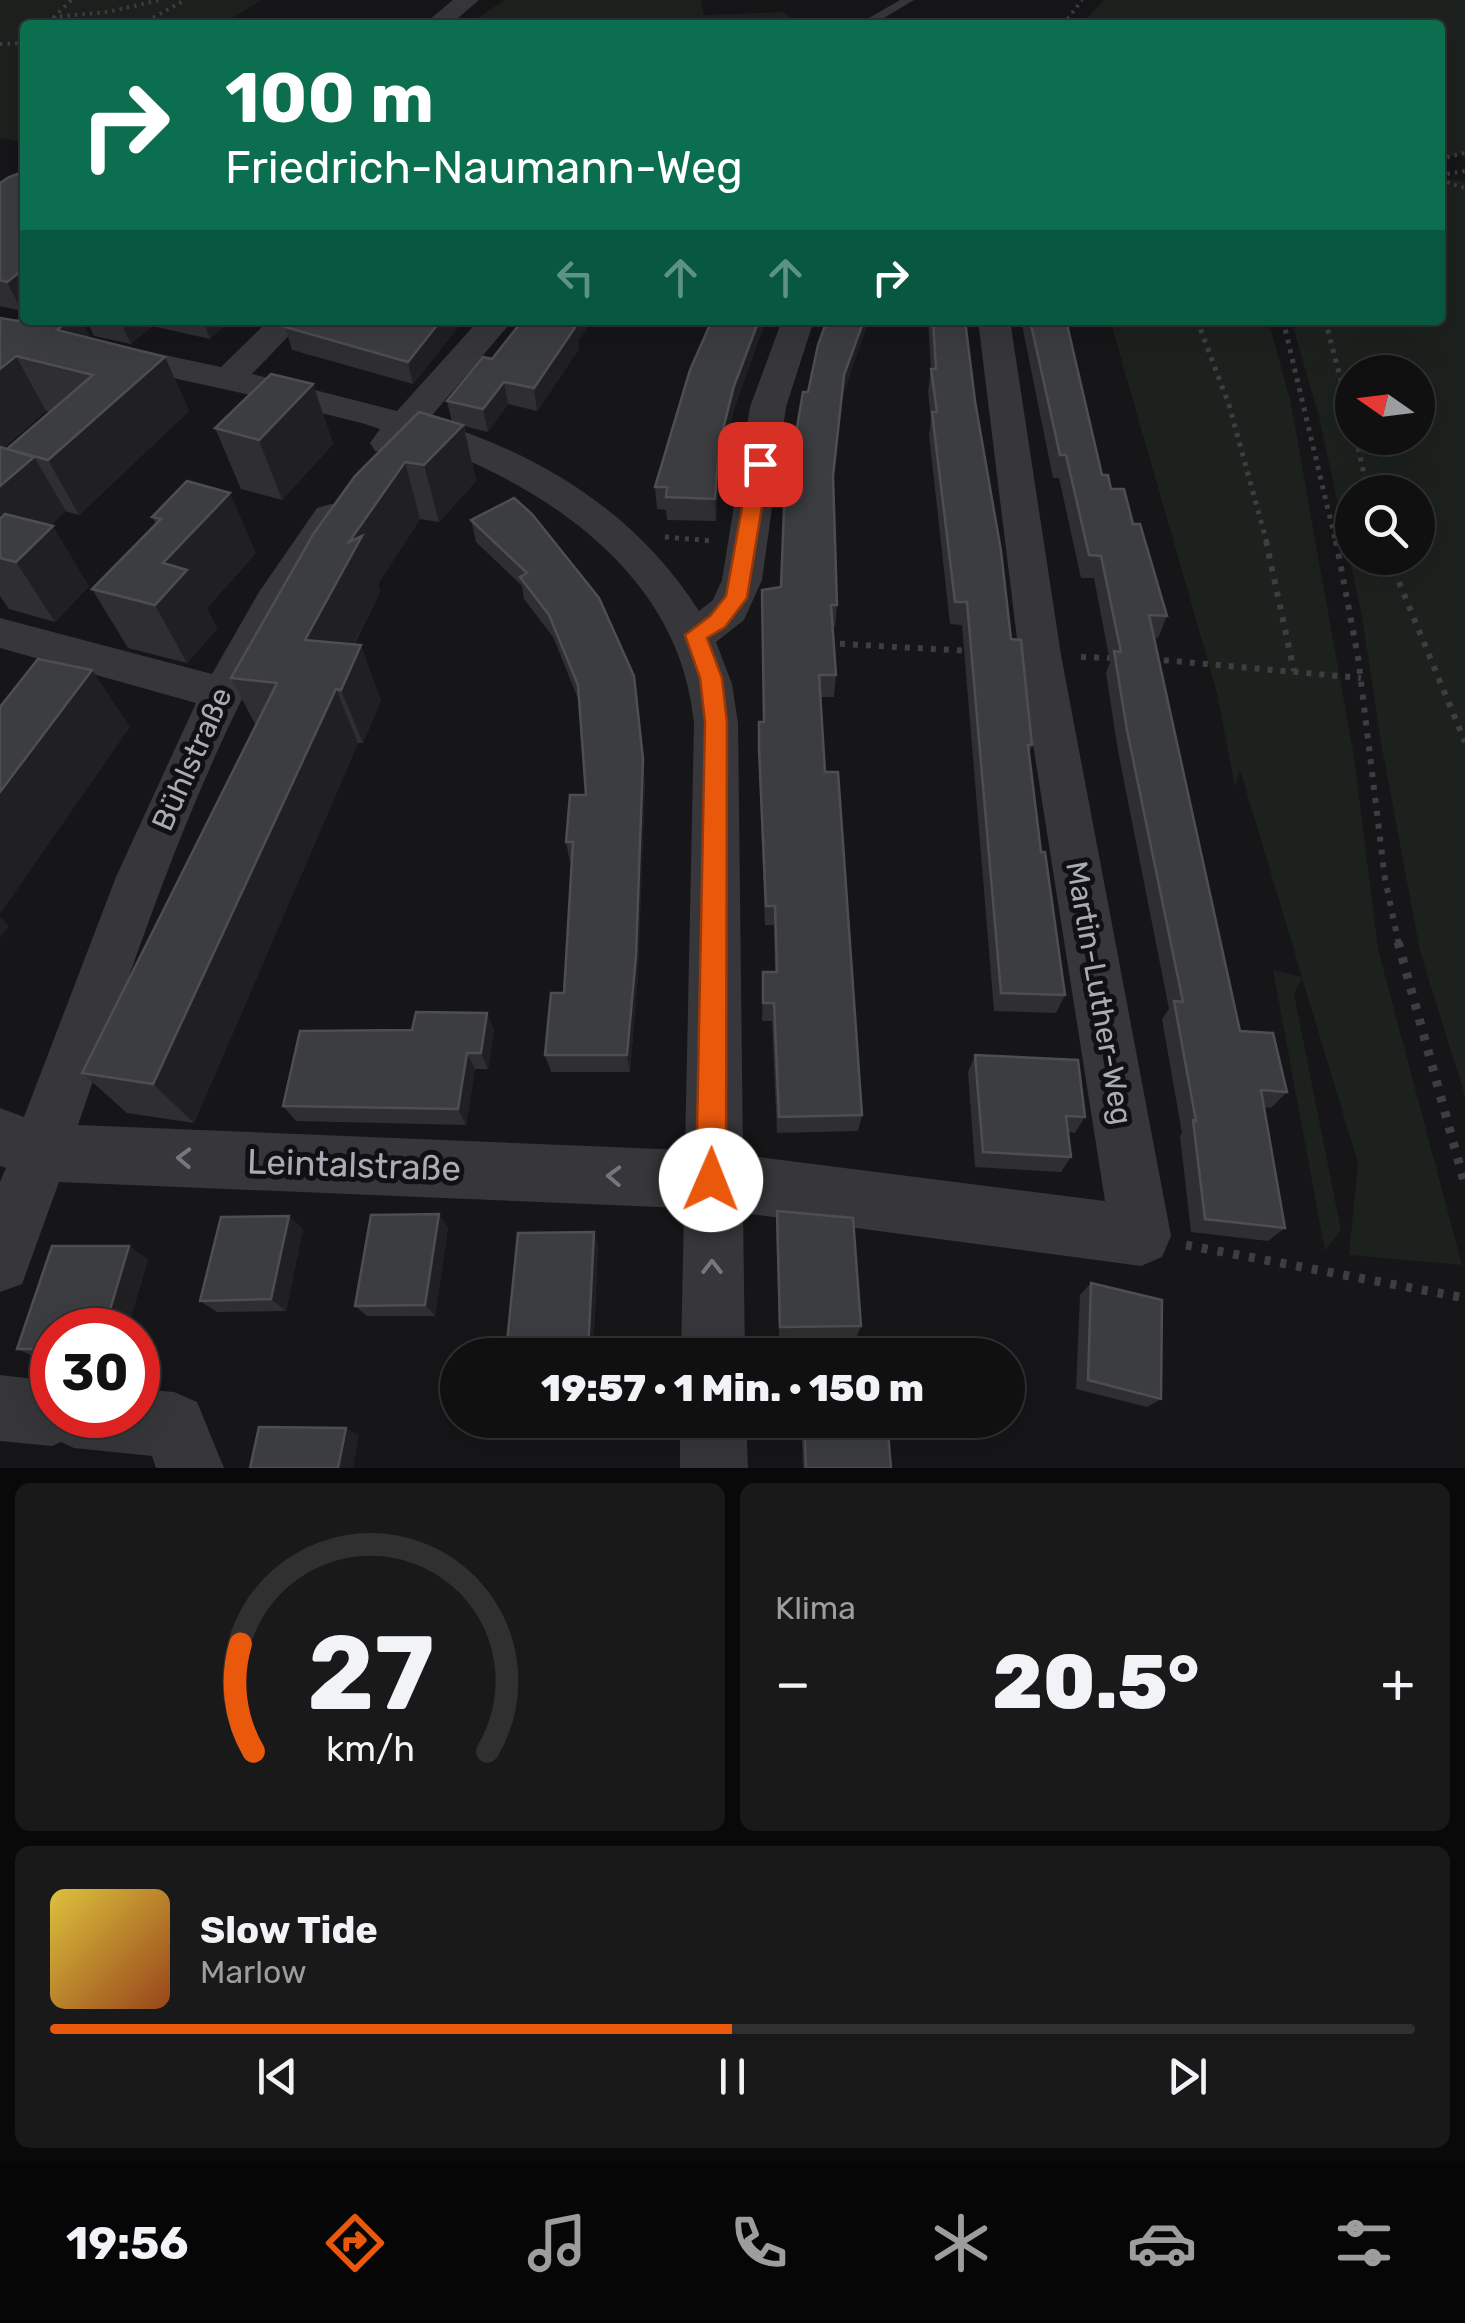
<!DOCTYPE html>
<html lang="de">
<meta charset="utf-8">
<style>
:root{--surface:#101011;--page:#19191a;--text:#f1f3f6;--muted:#9c9d9f;--line:#303031;--accent:#ea580c}
body{margin:0;font-family:Rubik,sans-serif;background:var(--page);color:var(--text);height:100vh;display:flex;flex-direction:column;font-size:38px;white-space:nowrap}
*{box-sizing:border-box;margin:0}
p{font-size:32px;color:var(--muted)}
.icon{flex:none;width:55px;height:55px;fill:none;stroke:currentColor;stroke-width:2;stroke-linecap:round;stroke-linejoin:round}
.map{position:relative;height:1468px;overflow:hidden}
.details{display:flex;flex-direction:column;gap:15px;padding:15px;background:#090909;flex:1}
.details>*{flex:none}
.top-card{position:absolute;left:20px;top:20px;width:1425px;height:305px;border-radius:10px;box-shadow:0 10px 40px #0002,0 0 0 2px var(--line);background:#0b6e4f;color:#fff;overflow:hidden}
.needle{width:65px;rotate:284deg}
.buttons{position:absolute;left:1335px;top:355px;display:grid;gap:20px}
.buttons a{display:grid;place-items:center;width:100px;height:100px;border-radius:50%;background:var(--surface);box-shadow:0 10px 40px #0002,0 0 0 2px var(--line);font-size:50px}
.speed{position:absolute;left:30px;top:1308px;display:flex;gap:20px;font-size:50px;font-weight:700;text-align:center}
.speed>*{display:grid;place-content:center;width:130px;height:130px;border-radius:50%;background:var(--surface);box-shadow:0 10px 40px #0002,0 0 0 2px var(--line);line-height:1}
.speed .limit{border:15px solid #d22;background:#fff;color:#111}
.pin{position:absolute;display:grid;place-items:center;width:85px;height:85px;color:#fff;margin:-42px;border-radius:20px;box-shadow:0 5px 15px #0006}
.me{position:absolute;width:110px;margin:-55px;rotate:1deg;stroke-linejoin:round;filter:drop-shadow(0 0 8px #0008)}
.turn{display:flex;align-items:center;gap:35px;height:210px;padding:0 40px;font-size:45px}
.turn .icon{width:130px;height:130px;stroke-width:2.5}
.turn b{display:block;font-size:70px;line-height:85px}
.lanes{display:flex;align-items:center;height:95px;padding:0 40px;background:#0003;justify-content:center;gap:50px;direction:ltr}
.lanes .off{opacity:.35}
.big{font-size:75px;font-weight:800;line-height:1.1}
.details .tile{flex:1;display:flex;flex-direction:column;justify-content:center;gap:15px;min-width:0;padding:0 35px;border-radius:15px;background:var(--page)}
.details .dial{align-items:center;gap:0}
.dial svg{height:260px;overflow:visible;fill:none;stroke:var(--line);stroke-width:7;stroke-linecap:round;text-anchor:middle}
.dial text{fill:var(--text);stroke:none}
.song{display:flex;align-items:center;gap:30px}
.cover{width:120px;height:120px;border-radius:15px;background:linear-gradient(135deg,hsl(50 70% 55%),hsl(20 70% 35%))}
.played{height:10px;border-radius:5px;background:linear-gradient(90deg,var(--accent) 50%,var(--line) 50%)}
.keys{display:flex;justify-content:space-around;direction:ltr}
.heat{display:flex;justify-content:space-between;align-items:center;font-size:55px;direction:ltr}
.details .tiles{flex:1;display:grid;gap:15px;grid-template-columns:1fr 1fr}
.tile:last-child{grid-column:span 2}
.trip{position:absolute;left:440px;top:1338px;width:585px;height:100px;border-radius:50px;background:var(--surface);box-shadow:0 10px 40px #0002,0 0 0 2px var(--line);font-weight:800;line-height:100px;text-align:center}
.tabs{display:flex;height:160px;justify-content:space-around;align-items:center;background:#060607;color:var(--muted)}
.tabs .icon{width:70px;height:70px}
.tabs .current{color:var(--accent)}
.tabs b{font-size:45px;color:var(--text)}
.map>svg:first-child{display:block}
</style>
<div class="map">
<svg width="1465" height="1468" viewBox="0 0 1465 1468">
<rect width="100%" height="100%" fill="#161517"/>
<g fill="#1c211e" fill-rule="evenodd">
<path d="M0,0H262L220,25H25L23,142L0,138Z"/>
<path d="M504,0H701L704,15L784,12L799,24L468,25Z"/>
<path d="M1104,0H1465V153L1440,159V25H1080Z"/>
<path d="M1440,178L1465,181V1096L1420,951L1381,742L1362,617L1319,417L1291,320H1440ZM1418,372V438H1352V372ZM1352,492H1418V558H1352Z"/>
<path d="M1110,320H1268L1290,399L1354,757L1378,949L1462,1265L1349,1255L1358,1163L1302,978L1294,994L1341,1230L1325,1251L1273,970L1302,977L1240,770L1235,787L1217,693Z"/>
</g>
<g fill="none" stroke-linecap="round" stroke-linejoin="round">
<g stroke="#3d3e42" stroke-width="4" stroke-dasharray="2.5 5" stroke-linecap="butt">
<path d="M71,0L54,17L108,12L160,0"/>
<path d="M140,25L185,0"/>
<path d="M1063,25L1082,0"/>
<path d="M0,44L25,43"/>
<path d="M1440,159L1465,153"/>
<path d="M1440,175L1465,171"/>
<path d="M1440,180L1465,188"/>
</g>
<g stroke="#3d3e42" stroke-width="5" stroke-dasharray="4 6" stroke-linecap="butt">
<path d="M1197,320L1229,405L1267,543"/>
<path d="M1283,320L1336,543"/>
<path d="M1325,320L1352,422"/>
<path d="M1356,438L1368,492"/>
<path d="M665,537L713,541"/>
</g>
<g stroke="#3d3e42" stroke-width="6" stroke-dasharray="5 8" stroke-linecap="butt">
<path d="M1266,541L1294,671"/>
<path d="M1336,541L1358,657L1385,879L1399,945"/>
<path d="M1389,558L1465,742"/>
<path d="M827,643L969,651"/>
<path d="M1081,657L1114,658"/>
<path d="M1151,659L1361,678"/>
</g>
<g stroke="#3d3e42" stroke-width="9" stroke-dasharray="6 10" stroke-linecap="butt">
<path d="M1398,942L1465,1185"/>
<path d="M1186,1245L1465,1298"/>
</g>
<path fill="#37373b" fill-rule="evenodd" d="M900,0H914L872,25H857Z"/>
<g fill="#37373b" fill-rule="evenodd">
<path d="M453,0H479L450,25H423Z"/>
<path d="M0,320L221,367L269,320H304L252,374L397,411L479,320H513L428,420C538,452 636,512 699,611L713,600L722,580L750,407L782,320H814L786,407L762,580L744,620L716,642L732,684L738,723L743,1155L1105,1201L1019,655L978,320H1010L1061,655L1171,1236L1162,1257L1141,1266L743,1213L745,1355H681L684,1208L59,1182L22,1284L0,1292V1182L6,1168L0,1166V1108L24,1117L116,877L196,703L0,648V618L212,674L259,592L317,508L331,504L345,508L350,517C314,575 276,631 245,693C176,831 128,979 78,1125L685,1150L694,723C680,572 543,484 412,438C400,452 393,456 375,451L370,443L380,429L365,424L246,394L0,340Z"/>
<path d="M0,1375L52,1381V1415H138V1389L174,1392L197,1402L224,1468H156L152,1456L74,1448L61,1442L52,1446L0,1441Z"/>
<path d="M680,1420H746L748,1468H680Z"/>
</g>
</g>
<g fill="#2f2f32" fill-rule="evenodd">
<path d="M25,171V309L22,311L0,306V183Z"/>
<path d="M0,318L165,357L189,411L79,515L65,511L50,526L89,586L55,622L9,609L0,596ZM46,411L50,412L7,449L3,448Z"/>
<path d="M86,320H230L210,339L152,326L131,344L94,336Z"/>
<path d="M292,320H464L413,384L292,350L285,327Z"/>
<path d="M712,320H766L734,409L719,468L716,521L667,520L666,510L657,509L655,487Z"/>
<path d="M827,320H869L842,397L833,480L837,605L835,627H833L836,675L834,697H821L825,772L862,1115L858,1131L777,1133L772,1021H762L763,972H775L774,925H765L759,770V722H763L762,590L781,587L792,457Z"/>
<path d="M928,320H966L975,401L1011,639L1032,745L1029,754L1041,852L1065,995L1056,1013L994,1011L962,625L950,624L929,435L931,420L928,392L931,370Z"/>
<path d="M1021,320H1066L1102,475L1133,524L1167,616L1158,638H1154L1240,1031L1287,1092L1271,1108L1264,1107L1285,1228L1268,1241L1191,1232L1180,1136L1182,1133L1162,1019L1169,1009L1118,751L1106,673L1110,662L1094,578H1081L1059,478H1053Z"/>
<path d="M578,341L579,349L537,411L508,404L488,432L464,426L476,481L439,522L420,519L378,584L380,592L354,645L381,700L363,743H358L194,1123L127,1113L82,1073L256,726L231,678L314,533L452,422L447,401L492,359Z"/>
<path d="M313,384L333,444L282,500L241,489L215,428Z"/>
<path d="M514,498L645,780L638,974L630,1072H551L545,1055L564,993L572,862H570L566,842L586,795L579,701L553,637L524,599L522,586L476,542L471,520Z"/>
<path d="M152,517L256,553L207,608L217,629L187,663L128,648L92,589L156,524Z"/>
<path d="M487,1013L494,1030L488,1069H475L466,1125L296,1121L283,1106L412,1030Z"/>
<path d="M975,1055L1085,1117L1075,1133L1068,1132L1071,1157L1061,1172L975,1167L968,1072Z"/>
<path d="M777,1211L861,1326L857,1336L779,1337L776,1224Z"/>
<path d="M448,1227L435,1316H367L355,1306Z"/>
<path d="M303,1229L286,1311L217,1312L200,1301Z"/>
<path d="M594,1232L598,1245L593,1355H509L506,1352Z"/>
<path d="M148,1259L127,1330H52V1359H40L17,1349Z"/>
<path d="M1091,1283L1161,1399L1147,1407L1076,1389L1080,1295Z"/>
<path d="M801,1420H887L891,1468H803Z"/>
</g>
<g fill="#201f21">
<path d="M25,268V309L22,311L7,282Z"/>
<path d="M69,320H82L105,367L57,330Z"/>
<path d="M120,320H150L152,326L131,344Z"/>
<path d="M203,320H230L210,339Z"/>
<path d="M441,320H464L413,384L408,362Z"/>
<path d="M574,320H594L578,341L579,349L537,411L534,388Z"/>
<path d="M759,320H766L734,409L719,468L716,521L715,499L719,445L734,386Z"/>
<path d="M864,320H869L842,397L844,375Z"/>
<path d="M16,356L46,411L0,450V369Z"/>
<path d="M165,357L189,411L79,515L48,460Z"/>
<path d="M504,382L508,404L488,432L483,409Z"/>
<path d="M313,384L333,444L282,500L259,440Z"/>
<path d="M463,425L476,481L439,522L424,465Z"/>
<path d="M34,457L66,511L12,561L0,558V486Z"/>
<path d="M405,462L420,519L378,584L380,592L328,694L305,640L349,542Z"/>
<path d="M230,493L256,553L207,608L217,629L187,663L155,605L163,563Z"/>
<path d="M53,526L89,586L55,622L16,562Z"/>
<path d="M361,645L381,700L363,743L341,690Z"/>
<path d="M92,670L130,727L0,914V792Z"/>
<path d="M336,689L358,743L194,1123L153,1084Z"/>
<path d="M643,759L645,780L638,974L630,1072L627,1055Z"/>
<path d="M0,916L9,926L0,938Z"/>
<path d="M487,1013L494,1030L488,1069L481,1053Z"/>
<path d="M467,1053L475,1069L466,1125L458,1109Z"/>
<path d="M439,1214L448,1227L435,1316L425,1305Z"/>
<path d="M289,1216L303,1229L286,1311L271,1299Z"/>
<path d="M594,1232L598,1245L593,1355H589L588,1352Z"/>
<path d="M129,1246L148,1259L127,1330H104Z"/>
<path d="M346,1428L359,1435L353,1468H338Z"/>
</g>
<g fill="#3c3d40" stroke="#4d4e52" stroke-width="2.5">
<path d="M25,171V268L7,282L0,280V183L9,177Z"/>
<path d="M25,315V320H69L57,330L165,357L48,460L7,449L93,375L16,356L0,369V318L18,321Z"/>
<path d="M292,320H441L408,362L285,327Z"/>
<path d="M523,320H574L570,325L576,326L534,388L504,382L483,409L447,401L483,357L492,359Z"/>
<path d="M712,320H759L734,386L719,445L715,499L666,497L667,487H655L690,370Z"/>
<path d="M827,320H864L844,375L833,476L837,605H831L836,675H819L825,772H838L862,1115L779,1117L774,1003H763V972H777L775,906H766L759,749V722H764L762,590L781,587L786,457H792L803,392H808L818,345Z"/>
<path d="M933,320H965L975,401L1001,551L1011,639L1021,640L1032,745H1028L1041,852H1045L1065,995L1001,993L967,602H955L932,412H937L931,369H936Z"/>
<path d="M1030,320H1066L1102,475H1108L1111,489H1124L1133,524H1140L1167,616L1149,615L1240,1031L1273,1033L1287,1092L1261,1090L1285,1228L1205,1219L1193,1120L1196,1121L1174,1001L1183,1002L1127,730L1114,651L1121,652L1101,556L1089,555L1066,455H1060Z"/>
<path d="M271,374L313,384L259,440L215,428Z"/>
<path d="M419,412L463,425L424,465L405,462L349,542L362,536L305,640L361,645L341,690L336,689L153,1084L82,1073L277,683L231,678L314,533L355,476Z"/>
<path d="M0,447L34,457L0,486Z"/>
<path d="M187,481L230,493L163,563L187,570L155,605L92,589L161,519L152,517Z"/>
<path d="M514,498L532,514L599,598L634,676L643,759L636,956L627,1055H545L551,993H564L573,842H566L570,795H586L578,685L549,615L520,577L527,573L471,520Z"/>
<path d="M5,514L53,526L16,562L0,558V519Z"/>
<path d="M38,659L92,670L0,792V707Z"/>
<path d="M416,1012L487,1013L481,1053H467L458,1109L283,1106L300,1031L412,1030Z"/>
<path d="M975,1055L1078,1060L1085,1117L1066,1116L1071,1157L983,1152Z"/>
<path d="M777,1211L853,1218L861,1326L780,1327Z"/>
<path d="M439,1214L425,1305L355,1306L371,1215Z"/>
<path d="M289,1216L271,1299L200,1301L221,1217Z"/>
<path d="M594,1232L588,1352H506L518,1233Z"/>
<path d="M52,1246H129L104,1330H52V1349H17Z"/>
<path d="M1091,1283L1162,1300L1161,1399L1088,1380Z"/>
<path d="M804,1420H887L891,1468H806Z"/>
<path d="M259,1427L346,1428L338,1468H250Z"/>
</g>
<defs><path id="oneway-chevron" d="M-2-3.5L2.5 0L-2 3.5" fill="none" stroke-width="1.6" stroke-linecap="round" stroke-linejoin="round" transform="scale(2.5)"/></defs>
<g stroke="#76777e">
<use href="#oneway-chevron" transform="translate(184 1158) rotate(-178)"/>
<use href="#oneway-chevron" transform="translate(614 1176) rotate(-178)"/>
<use href="#oneway-chevron" transform="translate(712 1267) rotate(-90)"/>
</g>
<path fill="#ea580c" stroke="#983908" stroke-width="2.5" d="M760,458L769,464L747,598L725,627L707,638L722,678L727,722L726,1180L721,1190L711,1195L701,1190L696,1180L705,722L700,678L685,635L710,616L726,596L750,464Z"/>
<g text-anchor="middle" dominant-baseline="central" stroke-width="10" stroke-linejoin="round" paint-order="stroke">
<g font-size="30" fill="#a9abb5" stroke="#111012">
<text transform="translate(192 759) rotate(-66)">Bühlstraße</text>
<text transform="translate(1099 993) rotate(80)">Martin-Luther-Weg</text>
</g>
<g font-size="35" fill="#a9abb5" stroke="#111012">
<text transform="translate(354 1165) rotate(2)">Leintalstraße</text>
</g>
</g>
</svg>
<div class="buttons">
<a><svg class="needle" viewBox="-14 -14 28 28"><path d="M0-13l5 13h-10z" fill="#e53935"/><path d="M0 13l5-13h-10z" fill="#9c9d9f"/></svg></a>
<a><svg class="icon" aria-label="search" viewBox="0 0 24 24"><circle cx="10" cy="10" r="6"/><path d="M15 15l6 6"/></svg></a>
</div>
<div class="speed"><div class="limit">30</div></div>
<div class="pin" style="left:760px;top:464px;background:#d93025"><svg class="icon" aria-label="arrive" viewBox="0 0 24 24"><path d="M6 21V4h12l-3 4 3 4H6"/></svg></div>
<svg class="me" style="left:711px;top:1180px" viewBox="-20 -20 40 40"><circle r="19" fill="#fff"/><path d="M0-13L10 11 0 6-10 11z" fill="#ea580c"/></svg>
<div class="trip">19:57 · 1 Min. · 150 m</div>
<div class="top-card">
<div class="turn"><svg class="icon" aria-label="right" viewBox="0 0 24 24"><path d="M7 20v-9h11M14 6l5 5-5 5"/></svg><div><b>100 m</b>Friedrich-Naumann-Weg</div></div>
<div class="lanes"><svg class="icon off" aria-label="left" viewBox="0 0 24 24"><path d="M17 20v-9H6M10 6l-5 5 5 5"/></svg><svg class="icon off" aria-label="ahead" viewBox="0 0 24 24"><path d="M12 20V5M6 11l6-6 6 6"/></svg><svg class="icon off" aria-label="ahead" viewBox="0 0 24 24"><path d="M12 20V5M6 11l6-6 6 6"/></svg><svg class="icon" aria-label="right" viewBox="0 0 24 24"><path d="M7 20v-9h11M14 6l5 5-5 5"/></svg></div>
</div>
</div>
<section class="details">
<div class="tiles">
<div class="tile dial"><svg viewBox="0 0 100 80">
<path d="M14 69A42 42 0 1 1 86 69"/>
<path d="M14 69A42 42 0 0 1 10 36" stroke="#ea580c"/>
<text x="50" y="56" font-size="32" font-weight="700">27</text>
<text x="50" y="72" font-size="11">km/h</text>
</svg></div>
<div class="tile"><p>Klima</p>
<div class="heat"><a>−</a><b class="big">20.5°</b><a>+</a></div>
</div>
<div class="tile">
<div class="song"><i class="cover"></i><div><b>Slow Tide</b><p>Marlow</p></div></div>
<div class="played"></div>
<div class="keys"><svg class="icon" aria-label="previous" viewBox="0 0 24 24"><path d="M18 5L8 12l10 7zM5 5v14"/></svg><svg class="icon" aria-label="pause" viewBox="0 0 24 24"><path d="M8 5v14M16 5v14"/></svg><svg class="icon" aria-label="next" viewBox="0 0 24 24"><path d="M6 5l10 7-10 7zM19 5v14"/></svg></div>
</div>
</div>
</section>
<nav class="tabs">
<b>19:56</b>
<svg class="icon current" aria-label="directions" viewBox="0 0 24 24"><path d="M12 3l9 9-9 9-9-9zM9 14v-3h6M13 9l2 2-2 2"/></svg>
<svg class="icon" aria-label="music" viewBox="0 0 24 24"><path d="M9 18V5l10-2v13"/><circle cx="6" cy="18" r="3"/><circle cx="16" cy="16" r="3"/></svg>
<svg class="icon" aria-label="phone" viewBox="0 0 24 24"><path d="M5 4h4l2 5-3 2q2 4 5 5l2-3 5 2v4C11 20 4 13 5 4z"/></svg>
<svg class="icon" aria-label="climate" viewBox="0 0 24 24"><path d="M12 3v18M4 7l16 10M4 17L20 7"/></svg>
<svg class="icon" aria-label="car" viewBox="0 0 24 24"><path d="M5 17H2v-5l4-1 3-4h7l3 4 3 1v5h-3M9 17h6M6 11h13"/><circle cx="7" cy="17" r="2"/><circle cx="17" cy="17" r="2"/></svg>
<svg class="icon" aria-label="filters" viewBox="0 0 24 24"><path d="M4 7h16M4 17h16"/><circle cx="9" cy="7" r="2"/><circle cx="15" cy="17" r="2"/></svg>
</nav>
